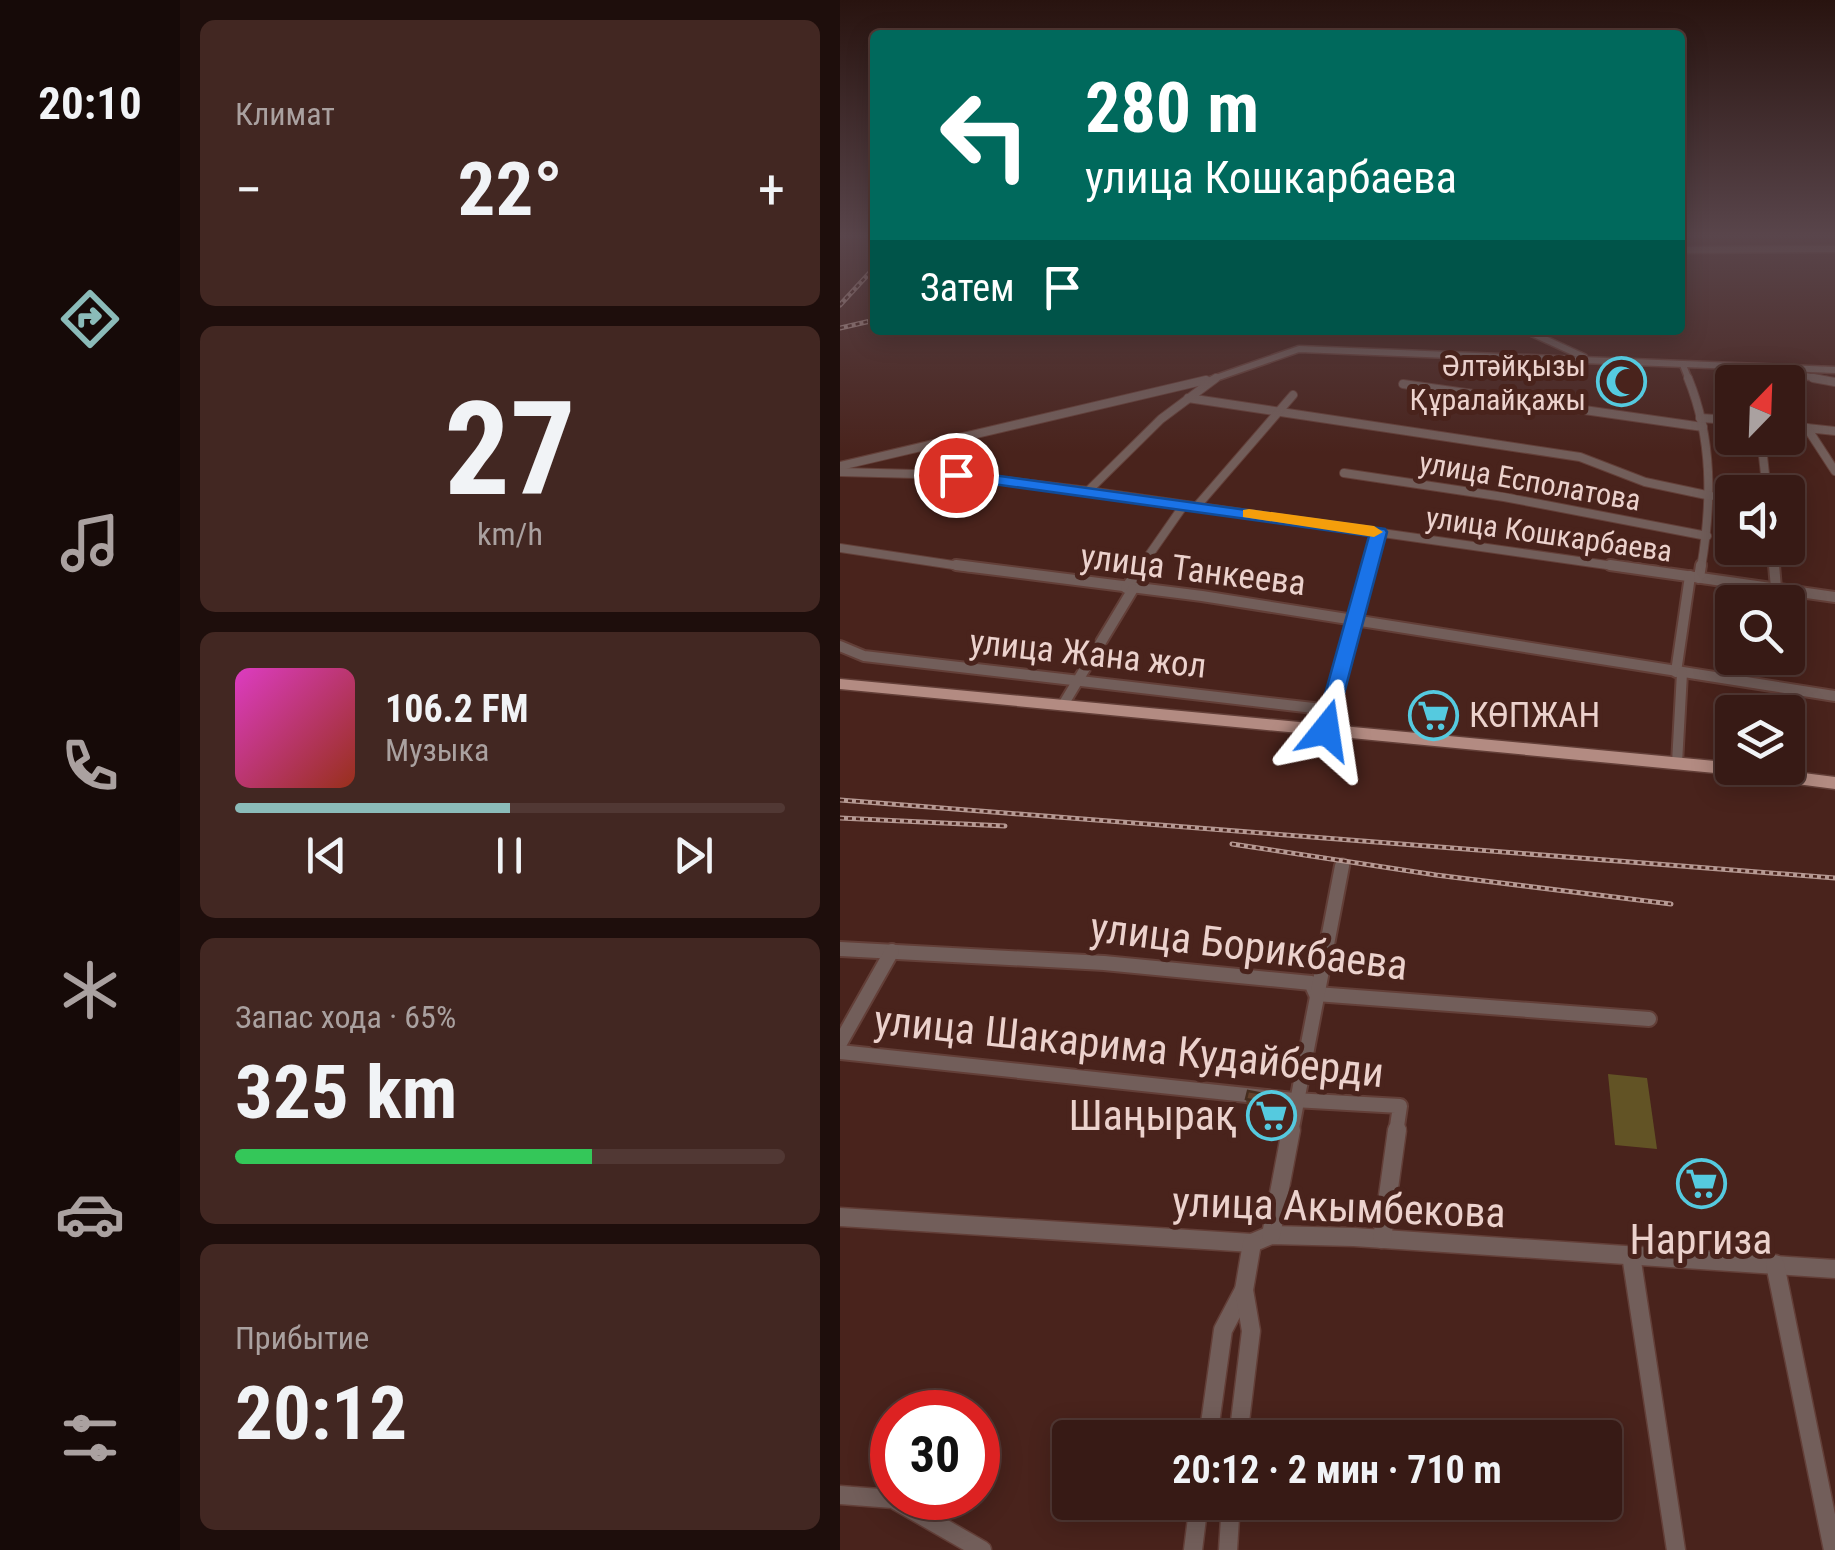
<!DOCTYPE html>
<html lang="ru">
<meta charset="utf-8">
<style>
:root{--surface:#371a15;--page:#422722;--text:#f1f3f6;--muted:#aaa1a0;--line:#513834;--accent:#8bbbb9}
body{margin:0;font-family:"Roboto Condensed",sans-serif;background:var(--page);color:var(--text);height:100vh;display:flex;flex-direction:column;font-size:38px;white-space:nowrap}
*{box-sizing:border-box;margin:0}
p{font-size:32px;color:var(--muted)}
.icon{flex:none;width:55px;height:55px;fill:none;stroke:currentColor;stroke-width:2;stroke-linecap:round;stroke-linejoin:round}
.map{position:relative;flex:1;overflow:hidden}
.drawer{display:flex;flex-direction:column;gap:20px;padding:20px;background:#1e0e0c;width:660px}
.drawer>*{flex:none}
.top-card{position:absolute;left:30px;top:30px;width:815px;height:305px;border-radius:10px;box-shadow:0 5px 25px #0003,0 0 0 2px var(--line);background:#00695c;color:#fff;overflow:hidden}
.needle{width:65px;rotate:23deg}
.controls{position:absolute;left:875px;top:365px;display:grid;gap:20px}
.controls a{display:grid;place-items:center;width:90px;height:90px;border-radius:10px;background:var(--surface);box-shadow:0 5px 25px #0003,0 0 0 2px var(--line);font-size:50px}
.speed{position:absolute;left:30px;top:1390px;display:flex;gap:20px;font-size:50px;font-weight:700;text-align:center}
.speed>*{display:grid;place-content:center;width:130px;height:130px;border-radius:50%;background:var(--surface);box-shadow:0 5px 25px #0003,0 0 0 2px var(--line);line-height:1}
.speed .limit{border:15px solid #d22;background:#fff;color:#111}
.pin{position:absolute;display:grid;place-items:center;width:85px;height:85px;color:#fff;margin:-42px;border:5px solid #fff;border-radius:50%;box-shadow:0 2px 10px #0007}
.me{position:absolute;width:110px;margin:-55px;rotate:15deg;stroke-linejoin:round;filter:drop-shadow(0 0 8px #0008)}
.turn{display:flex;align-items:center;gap:35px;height:210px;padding:0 50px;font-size:45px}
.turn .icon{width:130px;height:130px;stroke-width:2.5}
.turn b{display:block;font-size:70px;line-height:85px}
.then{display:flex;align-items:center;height:95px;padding:0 50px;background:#0003;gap:20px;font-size:38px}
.big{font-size:75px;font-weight:700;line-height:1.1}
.drawer .tile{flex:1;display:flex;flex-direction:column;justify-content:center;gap:15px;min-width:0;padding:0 35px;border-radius:15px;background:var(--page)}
.drawer .dial{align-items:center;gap:0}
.dial b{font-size:130px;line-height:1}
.song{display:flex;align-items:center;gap:30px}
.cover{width:120px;height:120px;border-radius:15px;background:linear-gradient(135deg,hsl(310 70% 55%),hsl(10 70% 35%))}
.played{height:10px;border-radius:5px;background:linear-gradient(90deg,var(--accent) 50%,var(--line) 50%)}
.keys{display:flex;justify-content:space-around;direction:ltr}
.heat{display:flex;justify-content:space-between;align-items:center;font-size:55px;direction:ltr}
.charge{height:15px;border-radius:8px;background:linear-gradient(90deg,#34c759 65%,var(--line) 0)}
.trip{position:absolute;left:212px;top:1420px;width:570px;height:100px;border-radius:10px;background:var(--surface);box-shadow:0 5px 25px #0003,0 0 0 2px var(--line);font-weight:700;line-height:100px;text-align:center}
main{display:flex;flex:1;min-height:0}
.dock{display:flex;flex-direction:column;width:180px;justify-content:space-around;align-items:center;background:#160a08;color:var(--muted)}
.dock .icon{width:70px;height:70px}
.dock .on{color:var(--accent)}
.dock b{font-size:45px;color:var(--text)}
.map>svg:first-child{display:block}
</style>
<main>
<nav class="dock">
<b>20:10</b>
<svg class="icon on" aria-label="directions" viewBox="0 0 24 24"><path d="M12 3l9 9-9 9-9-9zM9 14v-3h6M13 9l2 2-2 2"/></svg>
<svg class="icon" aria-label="music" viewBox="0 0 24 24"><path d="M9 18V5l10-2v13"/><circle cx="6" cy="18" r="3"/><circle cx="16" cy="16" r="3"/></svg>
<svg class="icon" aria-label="phone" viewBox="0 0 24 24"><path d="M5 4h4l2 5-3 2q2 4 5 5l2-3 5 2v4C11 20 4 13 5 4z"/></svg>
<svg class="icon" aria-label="climate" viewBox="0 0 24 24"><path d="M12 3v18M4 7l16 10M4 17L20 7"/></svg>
<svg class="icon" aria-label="car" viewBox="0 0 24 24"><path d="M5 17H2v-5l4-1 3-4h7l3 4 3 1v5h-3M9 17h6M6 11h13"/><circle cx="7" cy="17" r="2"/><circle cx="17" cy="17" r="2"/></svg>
<svg class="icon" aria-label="filters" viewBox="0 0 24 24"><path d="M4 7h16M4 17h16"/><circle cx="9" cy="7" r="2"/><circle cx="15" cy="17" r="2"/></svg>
</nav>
<section class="drawer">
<div class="tile"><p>Климат</p>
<div class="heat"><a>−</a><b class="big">22°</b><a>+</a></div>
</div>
<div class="tile dial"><b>27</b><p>km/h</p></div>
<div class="tile">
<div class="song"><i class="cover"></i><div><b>106.2 FM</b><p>Музыка</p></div></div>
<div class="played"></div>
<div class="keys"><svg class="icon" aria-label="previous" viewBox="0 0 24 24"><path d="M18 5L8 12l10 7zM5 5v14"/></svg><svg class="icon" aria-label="pause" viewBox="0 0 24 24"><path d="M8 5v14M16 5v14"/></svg><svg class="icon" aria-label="next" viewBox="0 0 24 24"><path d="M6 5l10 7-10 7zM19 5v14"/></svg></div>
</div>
<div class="tile"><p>Запас хода · 65%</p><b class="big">325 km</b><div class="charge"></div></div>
<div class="tile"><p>Прибытие</p><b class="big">20:12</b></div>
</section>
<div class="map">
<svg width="995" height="1550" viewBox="0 0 995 1550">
<rect width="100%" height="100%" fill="#49231c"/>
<path fill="#625325" d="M768,1074L807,1078L817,1149L775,1145Z"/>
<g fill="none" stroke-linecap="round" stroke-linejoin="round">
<defs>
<g id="street-far4">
<path d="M840,250L995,249"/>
<path d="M685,330L744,357"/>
<path d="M843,365L849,380"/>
<path d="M965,376L986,380"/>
<path d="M370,380L459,349L995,370"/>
</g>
<g id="street-far3">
<path d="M848,378C873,439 872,503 861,568"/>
<path d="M973,378L995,382"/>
<path d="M563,384L863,427"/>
<path d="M348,398L740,457L805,482L871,496"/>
<path d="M860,418L892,420"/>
<path d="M948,426L995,431"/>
<path d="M967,428L995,471"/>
<path d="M921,438L927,492"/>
<path d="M0,466L366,380"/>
<path d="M0,472L115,475L248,491L788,568"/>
<path d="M504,473L664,497L867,536"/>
<path d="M248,491L321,419L376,378"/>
<path d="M357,506L453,395"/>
<path d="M0,548L133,568"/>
<path d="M932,548L934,568"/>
<path d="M300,568L344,505"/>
<path d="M529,568L539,532"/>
</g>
<g id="street-far2">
<path d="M116,565L362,596L995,696"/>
<path d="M770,565L995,597"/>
<path d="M934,565L936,588"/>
<path d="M859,578L861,565"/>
<path d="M286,588L302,565"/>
<path d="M0,646L24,656L491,710"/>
<path d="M836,672L850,576"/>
<path d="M223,705L293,589"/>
<path d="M486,730L530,565"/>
<path d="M837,763L842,673"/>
</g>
<g id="street-far1">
<path d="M0,949L264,963L471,983L476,994L809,1019"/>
<path d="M0,1043L52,951"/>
<path d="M0,1052L454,1100L560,1106L556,1133"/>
<path d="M451,1133L502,866"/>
</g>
<g id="street">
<path d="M0,1217L412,1243L431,1235L514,1237L995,1269"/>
<path d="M431,1235L451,1130"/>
<path d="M542,1239L557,1130"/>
<path d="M791,1255L836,1550"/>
<path d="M935,1264L993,1550"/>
<path d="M368,1438L383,1330L404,1290"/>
<path d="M398,1438L411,1331L404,1290L412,1243"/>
<path d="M0,1495L53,1499L142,1550"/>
<path d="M353,1550L359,1502"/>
<path d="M388,1550L391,1502"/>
</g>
<path id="primary" d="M0,679L875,761L892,763V768H924L995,777V789L875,773L0,689Z"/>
</defs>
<use href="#street-far4" stroke="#633f38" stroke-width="9"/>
<use href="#street-far3" stroke="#633f38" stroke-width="10"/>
<use href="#street-far2" stroke="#633f38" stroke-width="14"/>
<use href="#street-far1" stroke="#633f38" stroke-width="18"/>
<use href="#street" stroke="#633f38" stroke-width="21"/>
<use href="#primary" stroke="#633f38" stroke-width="3"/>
<use href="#street-far4" stroke="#725e5a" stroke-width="6"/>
<use href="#street-far3" stroke="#725e5a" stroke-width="8"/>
<use href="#street-far2" stroke="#725e5a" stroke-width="10"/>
<use href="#street-far1" stroke="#725e5a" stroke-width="14"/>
<use href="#street" stroke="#725e5a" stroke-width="18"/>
<use href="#primary" fill="#b38b82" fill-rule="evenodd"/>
<defs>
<g id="rail">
<path d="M0,305L35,267"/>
<path d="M0,328L35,320"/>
<path d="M0,800L995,878"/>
<path d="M0,818L165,826"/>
<path d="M392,844L596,875L831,904"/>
</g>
</defs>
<use href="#rail" stroke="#b69993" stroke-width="5"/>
<use href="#rail" stroke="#49231c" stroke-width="2.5" stroke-dasharray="4" stroke-linecap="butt"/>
</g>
<path fill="#553725" d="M435,1096L437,1112L435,1120L408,1115L406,1099Z"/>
<path fill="#452d1e" d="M435,1096L437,1112L435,1120L433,1104Z"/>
<path fill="#63402b" stroke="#452d1e" stroke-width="2.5" d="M408,1091L435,1096L433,1104L406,1099Z"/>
<linearGradient id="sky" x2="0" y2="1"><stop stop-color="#28130f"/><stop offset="0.52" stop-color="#59454b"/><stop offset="1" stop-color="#59454b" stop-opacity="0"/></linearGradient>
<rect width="995" height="453" fill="url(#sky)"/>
<path fill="#1a73e8" stroke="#114b97" stroke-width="2.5" d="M116,470L545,529L547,532L493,735L486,737L475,730L529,536L110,478V471Z"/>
<path fill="#f59e0b" d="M409,509L534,526L543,532L534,537L403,517V510Z"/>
<defs>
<symbol id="mosque-ring" viewBox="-11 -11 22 22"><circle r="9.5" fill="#49231c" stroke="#55cadf" stroke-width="1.5"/><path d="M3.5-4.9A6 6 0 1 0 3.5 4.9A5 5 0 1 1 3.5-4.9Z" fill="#55cadf"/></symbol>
<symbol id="supermarket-ring" viewBox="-11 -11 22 22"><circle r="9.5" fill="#49231c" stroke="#55cadf" stroke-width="1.5"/><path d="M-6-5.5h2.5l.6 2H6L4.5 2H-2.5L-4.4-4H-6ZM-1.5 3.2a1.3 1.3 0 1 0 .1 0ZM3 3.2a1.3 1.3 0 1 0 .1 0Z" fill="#55cadf"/></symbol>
</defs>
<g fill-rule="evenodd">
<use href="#mosque-ring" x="754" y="354" width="55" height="55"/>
<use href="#supermarket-ring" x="566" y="688" width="55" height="55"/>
<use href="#supermarket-ring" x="404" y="1088" width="55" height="55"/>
<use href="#supermarket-ring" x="834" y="1156" width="55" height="55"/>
</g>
<g text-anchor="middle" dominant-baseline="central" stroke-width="10" stroke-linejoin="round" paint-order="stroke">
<g font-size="30" fill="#ecd2cd" stroke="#49231c" text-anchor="end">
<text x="746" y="365">Әлтәйқызы<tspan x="746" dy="34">Құралайқажы</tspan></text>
</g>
<g font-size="30" fill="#ecd2cd" stroke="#49231c">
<text transform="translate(690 481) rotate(10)">улица Есполатова</text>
<text transform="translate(709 534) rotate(8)">улица Кошкарбаева</text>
</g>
<g font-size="35" fill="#ecd2cd" stroke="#49231c">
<text transform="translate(353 570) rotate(7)">улица Танкеева</text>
<text transform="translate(248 654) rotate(6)">улица Жана жол</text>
</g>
<g font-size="35" fill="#ecd2cd" stroke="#49231c" text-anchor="start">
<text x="629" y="715">КӨПЖАН</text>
</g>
<g font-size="42" fill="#ecd2cd" stroke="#49231c">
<text transform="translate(409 946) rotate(7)">улица Борикбаева</text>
<text transform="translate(289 1046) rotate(6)">улица Шакарима Кудайберди</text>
<text transform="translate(499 1207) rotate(2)">улица Акымбекова</text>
</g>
<g font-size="42" fill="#ecd2cd" stroke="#49231c" text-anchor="end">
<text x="397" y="1115">Шаңырақ</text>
<text x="861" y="1239" text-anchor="middle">Наргиза</text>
</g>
</g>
</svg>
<div class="controls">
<a><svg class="needle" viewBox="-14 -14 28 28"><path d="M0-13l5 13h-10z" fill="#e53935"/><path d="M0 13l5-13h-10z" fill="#aaa1a0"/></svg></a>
<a><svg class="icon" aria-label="sound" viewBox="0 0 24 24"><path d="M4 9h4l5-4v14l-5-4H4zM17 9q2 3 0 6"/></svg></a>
<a><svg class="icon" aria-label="search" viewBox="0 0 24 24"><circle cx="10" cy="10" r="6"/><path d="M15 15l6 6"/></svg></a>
<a><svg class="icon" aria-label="layers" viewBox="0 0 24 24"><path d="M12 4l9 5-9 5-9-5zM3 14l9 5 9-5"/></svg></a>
</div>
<div class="speed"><div class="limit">30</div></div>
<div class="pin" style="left:116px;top:475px;background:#d93025"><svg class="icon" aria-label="arrive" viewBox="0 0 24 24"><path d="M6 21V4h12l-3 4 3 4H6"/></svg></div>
<svg class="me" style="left:486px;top:730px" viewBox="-20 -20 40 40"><path d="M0-17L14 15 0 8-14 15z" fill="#1a73e8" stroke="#fff" stroke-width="4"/></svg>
<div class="trip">20:12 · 2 мин · 710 m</div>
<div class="top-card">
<div class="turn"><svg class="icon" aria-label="left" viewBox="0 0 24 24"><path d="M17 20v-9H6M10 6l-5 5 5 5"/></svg><div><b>280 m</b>улица Кошкарбаева</div></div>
<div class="then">Затем<svg class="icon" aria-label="arrive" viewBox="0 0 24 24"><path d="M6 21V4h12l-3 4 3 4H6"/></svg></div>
</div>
</div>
</main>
